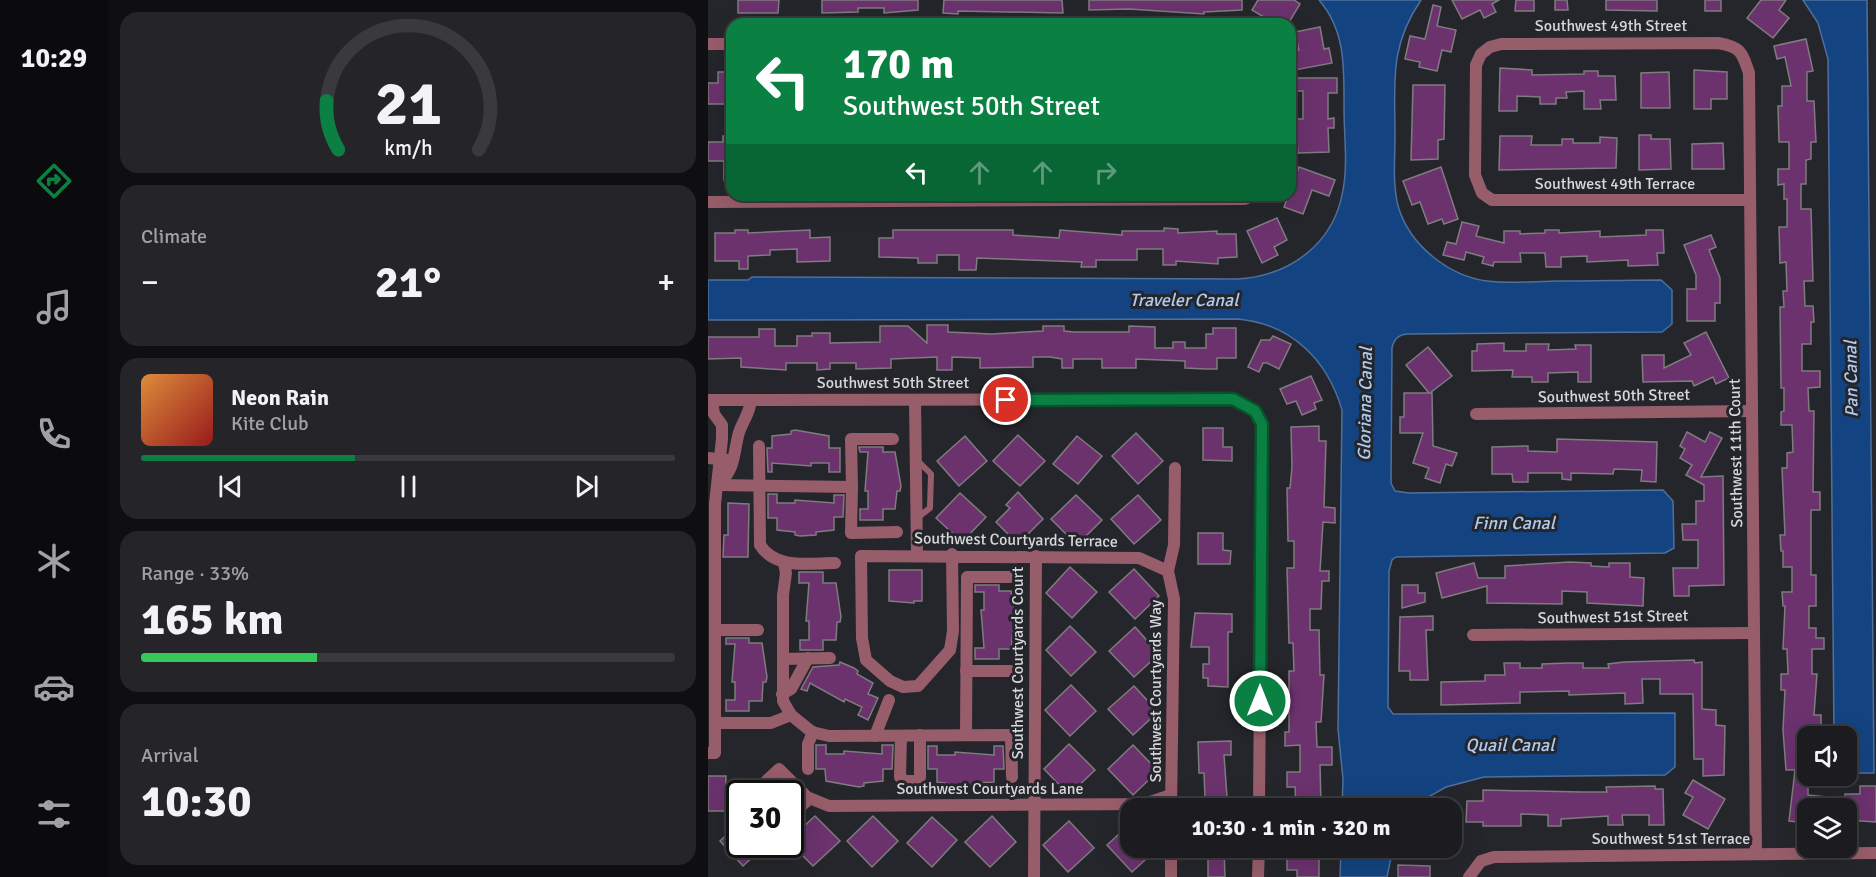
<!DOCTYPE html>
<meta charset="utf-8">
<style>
:root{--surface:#1c1c20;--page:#252529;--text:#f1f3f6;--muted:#a0a1a5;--line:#3a3a3e;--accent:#0b8043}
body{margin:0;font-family:Signika,sans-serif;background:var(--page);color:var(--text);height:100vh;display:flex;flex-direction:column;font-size:22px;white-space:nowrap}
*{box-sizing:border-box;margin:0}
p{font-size:20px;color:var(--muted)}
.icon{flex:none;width:33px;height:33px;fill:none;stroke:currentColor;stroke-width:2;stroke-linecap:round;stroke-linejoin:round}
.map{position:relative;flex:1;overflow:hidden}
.details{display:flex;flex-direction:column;gap:12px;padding:12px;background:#0f0f12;width:600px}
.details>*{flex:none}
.hud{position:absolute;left:18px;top:18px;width:570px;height:183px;border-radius:18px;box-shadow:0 6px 24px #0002,0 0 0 2px var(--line);background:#0b8043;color:#fff;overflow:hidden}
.tools{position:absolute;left:1089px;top:726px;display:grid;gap:12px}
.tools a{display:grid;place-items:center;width:60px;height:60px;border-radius:12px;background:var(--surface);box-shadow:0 6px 24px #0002,0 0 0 2px var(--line);font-size:30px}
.speed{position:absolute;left:18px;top:780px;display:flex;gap:12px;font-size:30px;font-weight:700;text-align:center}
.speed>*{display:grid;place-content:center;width:78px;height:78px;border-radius:50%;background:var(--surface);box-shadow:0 6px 24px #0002,0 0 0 2px var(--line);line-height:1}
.speed .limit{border:3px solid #111;border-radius:9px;background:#fff;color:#111}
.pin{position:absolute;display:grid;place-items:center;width:51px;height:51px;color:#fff;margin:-26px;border:3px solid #fff;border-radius:50%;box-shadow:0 2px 6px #0007}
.me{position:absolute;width:66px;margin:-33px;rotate:0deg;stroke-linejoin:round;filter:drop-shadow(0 0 4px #0008)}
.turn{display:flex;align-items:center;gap:21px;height:126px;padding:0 18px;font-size:27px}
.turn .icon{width:78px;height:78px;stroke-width:2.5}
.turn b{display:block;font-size:42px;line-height:51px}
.lanes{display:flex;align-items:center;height:57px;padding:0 18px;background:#0003;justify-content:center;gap:30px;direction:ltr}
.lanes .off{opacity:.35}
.big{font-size:45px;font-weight:700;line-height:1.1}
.details .widget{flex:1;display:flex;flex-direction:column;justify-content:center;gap:9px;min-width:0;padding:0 21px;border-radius:18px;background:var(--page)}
.details .dial{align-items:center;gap:0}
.dial svg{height:156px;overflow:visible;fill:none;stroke:var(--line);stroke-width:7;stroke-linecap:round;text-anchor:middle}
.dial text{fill:var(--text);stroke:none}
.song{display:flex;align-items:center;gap:18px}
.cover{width:72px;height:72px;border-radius:9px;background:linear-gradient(135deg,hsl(30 70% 55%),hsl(0 70% 35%))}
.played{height:6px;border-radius:3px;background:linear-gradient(90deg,var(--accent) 40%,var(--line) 40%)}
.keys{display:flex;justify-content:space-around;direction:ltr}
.heat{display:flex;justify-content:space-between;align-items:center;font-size:33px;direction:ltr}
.charge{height:9px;border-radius:4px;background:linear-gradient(90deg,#34c759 33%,var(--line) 0)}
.trip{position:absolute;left:412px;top:798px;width:342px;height:60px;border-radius:18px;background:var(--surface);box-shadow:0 6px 24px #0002,0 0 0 2px var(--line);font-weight:700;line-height:60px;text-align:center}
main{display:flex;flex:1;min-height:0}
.tab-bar{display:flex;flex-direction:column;width:108px;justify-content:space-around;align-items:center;background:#0b0b0d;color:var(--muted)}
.tab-bar .icon{width:42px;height:42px}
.tab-bar .on{color:var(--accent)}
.tab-bar b{font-size:27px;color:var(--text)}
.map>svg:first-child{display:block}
</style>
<main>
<nav class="tab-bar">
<b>10:29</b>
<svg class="icon on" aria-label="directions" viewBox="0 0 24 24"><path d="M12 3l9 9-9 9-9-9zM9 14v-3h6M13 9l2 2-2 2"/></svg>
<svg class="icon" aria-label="music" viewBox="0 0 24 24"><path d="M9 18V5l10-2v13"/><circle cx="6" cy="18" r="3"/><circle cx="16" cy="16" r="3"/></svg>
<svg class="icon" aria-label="phone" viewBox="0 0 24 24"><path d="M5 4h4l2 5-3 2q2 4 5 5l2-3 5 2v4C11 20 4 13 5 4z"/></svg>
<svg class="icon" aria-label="climate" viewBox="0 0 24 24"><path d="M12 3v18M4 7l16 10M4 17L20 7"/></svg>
<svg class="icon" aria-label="car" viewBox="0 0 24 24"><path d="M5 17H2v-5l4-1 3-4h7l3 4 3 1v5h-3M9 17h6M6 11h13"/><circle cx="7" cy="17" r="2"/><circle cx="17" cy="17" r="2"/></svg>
<svg class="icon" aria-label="filters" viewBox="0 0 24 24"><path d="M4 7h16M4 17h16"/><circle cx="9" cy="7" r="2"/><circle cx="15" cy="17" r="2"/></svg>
</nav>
<section class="details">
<div class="widget dial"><svg viewBox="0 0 100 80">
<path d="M14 69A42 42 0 1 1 86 69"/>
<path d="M14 69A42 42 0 0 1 8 44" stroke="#0b8043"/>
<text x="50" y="56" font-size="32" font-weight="700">21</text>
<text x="50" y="72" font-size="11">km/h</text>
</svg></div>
<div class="widget"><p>Climate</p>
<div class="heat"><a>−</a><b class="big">21°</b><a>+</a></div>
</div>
<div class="widget">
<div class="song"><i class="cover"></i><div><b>Neon Rain</b><p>Kite Club</p></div></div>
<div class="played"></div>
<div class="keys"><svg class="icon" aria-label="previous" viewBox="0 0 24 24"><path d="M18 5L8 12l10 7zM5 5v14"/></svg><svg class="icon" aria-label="pause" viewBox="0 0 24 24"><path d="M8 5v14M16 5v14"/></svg><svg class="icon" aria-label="next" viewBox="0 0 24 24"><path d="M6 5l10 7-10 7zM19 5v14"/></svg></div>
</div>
<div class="widget"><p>Range · 33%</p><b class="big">165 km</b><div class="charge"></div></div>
<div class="widget"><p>Arrival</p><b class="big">10:30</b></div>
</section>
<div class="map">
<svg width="1168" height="877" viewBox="0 0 1168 877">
<rect width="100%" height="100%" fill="#25262b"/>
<g fill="#134481" stroke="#4e709c" stroke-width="1.5">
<path d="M611,0H713C681,47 687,82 687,136C687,160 684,186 691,209C703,246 741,276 779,281C803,284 828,281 852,281C886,281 920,280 953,280L964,290V324L954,332L699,334C690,335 686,339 684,348L683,483L687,491L701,493L955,490L965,501L966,548L957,553L688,557L684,560L681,571L680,707L685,714H695L967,713V767L957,775L776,777L738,787L722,796L710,808H634L635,779L630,729L634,410C619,359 583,324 530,319L0,320V280H40L44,277L529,279C582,276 626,244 635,190C640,164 636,135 636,108C636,69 638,31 611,0Z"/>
<path d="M1095,0H1159L1166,773H1139L1138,736H1126L1120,59L1110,23Z"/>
<path d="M633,848H685L679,877H632Z"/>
</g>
<g fill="#6b326e" stroke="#7f7b7f" stroke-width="1.5">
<path d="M30,0H71L70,13H30Z"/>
<path d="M114,0H210V10L176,13V8H150V12L114,13Z"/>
<path d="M236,0H354L355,13L250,11V14L235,13Z"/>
<path d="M381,0H534V10L496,12V14L421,9L381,10Z"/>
<path d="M550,0H586L592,4L580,24H558L561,20L544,10Z"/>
<path d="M744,0H791L784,4L788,12L776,18L772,10L754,19Z"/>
<path d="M808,0H826V11H807Z"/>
<path d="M847,0H859L860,10H847Z"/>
<path d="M898,0H949V11L898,10Z"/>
<rect x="997" y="0" width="16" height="11"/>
<path d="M1053,0H1078L1071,10L1081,18L1065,38L1039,18Z"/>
<path d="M725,5L733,7L729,26L748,30L743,52L734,50L729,71L711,67L712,62L697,59L702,36L717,39Z"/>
<path d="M612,27L616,49L621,48L624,63L587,70L583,51L591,50L587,32Z"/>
<path d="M1098,39L1105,71L1099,72V101H1106L1108,142H1103V159L1098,160V184H1093V209H1103L1105,281H1096L1097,306H1105L1106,322H1103V344H1094V371H1112V387L1100,388L1101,411H1106L1105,492H1112V510H1103V575H1108V606H1101V628H1108V638H1116V649H1104V674H1109L1106,715H1113V729H1100V795L1118,797L1117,808H1100V823L1081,821L1087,770H1078L1075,730L1077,690H1073V674H1080L1079,649H1075L1077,606H1075L1074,592H1084V567H1075V551H1073L1072,535H1077L1074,468H1079V453L1085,452L1084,425H1073V412L1076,411V388H1073L1072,307H1076L1075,291H1079L1078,262L1072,263L1071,227H1079V199H1076V184L1070,185V169H1081V142H1071L1070,106H1074V86H1083L1077,57L1069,59L1066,46Z"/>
<path d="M792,68L824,70V75L876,74V71H890V76H907L908,100H892L893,109H876V91L858,92L859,98H848V104H832V97L809,96V111H791Z"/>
<path d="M986,70L1019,72V99H1003V109H986Z"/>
<path d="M10,72H24V98H17V104H0V83H10Z"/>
<path d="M961,72L962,108H933V73Z"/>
<path d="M587,78H629V93H620V119L626,118V128H620L621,152L590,153L587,119H595V91H587Z"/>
<path d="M705,85H737L736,139L730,140V159L703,160Z"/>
<path d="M931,135H943V139H962L963,169L931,170Z"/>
<path d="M15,136H24V180H16V161H0V142H15Z"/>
<path d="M792,136H824L823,145H854V139H865V143H892V137L909,138L908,168L791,170Z"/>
<path d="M1015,143L1016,169H984V144Z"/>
<path d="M591,167L627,180L621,196L604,190L595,214L576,207Z"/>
<path d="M733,167L750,219L736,224L734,219L720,224L712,202L704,205L695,181Z"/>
<path d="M569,218L579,240L566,247L570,255L554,263L539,231Z"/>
<path d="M754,222L771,226L768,236L796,243V231H812V234L837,233V230H851V233L892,231V237L938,235V230H955L956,253H949L950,265L920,266V260L879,262V256L853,257V267H838L837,253H812L813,262H786L785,266L774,263L776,257L758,252L756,260L735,255L739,242L748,244Z"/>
<path d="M456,228L470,229V233L509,231V234H528L529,257L510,258V264L468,261V265H455V249H429V260H388V267H373L374,262L269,258L268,270H251V255H229V263H210V258L171,257V238H185V230H305V235L351,238L352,230L414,235V231H456Z"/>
<path d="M27,230H40V233L102,230V238L122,237V261L89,262V249L62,250V255L40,256V269H31V261H7V233H27Z"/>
<path d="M1003,235L1008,247L1001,250L1012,278V303H1007V321H979V289H988V275L976,245Z"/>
<path d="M219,325H240V332L283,334L335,331V326H356V331L366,332H421V326L447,327V348H465V342H477V348H498V334H505V328H528V358H509V369H498L477,368V361L428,359V368H394V359H365V368H354V359L342,357H325V367L272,368V358L244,357V370H229V357L183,359V368L148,369V363H122V369L109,370V363H78V370L33,367V358L0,359V337H51V329H67V346H89V336H104V333H122V343L172,342V326H200L219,343Z"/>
<path d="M998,332L1021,378L1008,384L1005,377L986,386L984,381L935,382L934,355H956V368L983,355L976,343Z"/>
<path d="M565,336L583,344L571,369L559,363H555L551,372L540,367L553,340H562Z"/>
<path d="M796,343V351H818V344H841L840,350L868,349L867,345H883V382H870V372L840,373V382H824V377H804L805,370L764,371V351H769V344Z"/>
<path d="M720,347L744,376L722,393H724L725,446L749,453L744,466L738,464L732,483L717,478L721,468L705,463L715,433H692V417H696V393H721L698,365Z"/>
<path d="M603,376L614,400L606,403L608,409L594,415L588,401L579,404L572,389Z"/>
<path d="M611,426V441H618L616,507L627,508V523L615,522L612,571H621V581H614L613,609H602V630H611L612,675H616L613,722H608L609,747H624V765H612L613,805L588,806L587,787H579V772H592V745L577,746V732H581V671H586L585,643H581L579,568H586V541H580L579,488H582L584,467L583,427Z"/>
<path d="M495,428H515V447H524V461L495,460Z"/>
<path d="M87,430L121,436V448H132V472H121V463H103V466L64,463V472H60L59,448H64V436L83,434V431Z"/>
<path d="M979,432L997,442L1002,432L1014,438L993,477L1015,476L1016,585L981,586V596H966L965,568H990V540H975L974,524H988V501H996V485L978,475L984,465L972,458L977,449L972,446Z"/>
<path d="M428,433L455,461L430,484L404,456Z"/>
<path d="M310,435L337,461L312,486L285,461Z"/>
<path d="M257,436L279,461L251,486L229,461Z"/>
<path d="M369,436L394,456L370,484L345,464Z"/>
<path d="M849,439L949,442L948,482L933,481L934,470L906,469L905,474L863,473V480L854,479V473H820V482H805L804,474H784V447L820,446V451L849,452Z"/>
<path d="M151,447H175V452H187L193,486L192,491H189L187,509H175V520H152V509H160V491H157L160,452H152Z"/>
<path d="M310,492L335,519L310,544L288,522L302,508L298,505Z"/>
<path d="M252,493L278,517L254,542L228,518Z"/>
<path d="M60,494H69V503H87V500L126,503V495H136L135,517H126V530L108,532V535L92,536L87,535V532L69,530V518H60Z"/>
<path d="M368,495L394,520L369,545L343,519Z"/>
<path d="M430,495L453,520L426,544L403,519Z"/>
<path d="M20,503L41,504L40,557H15L16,535H20Z"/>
<path d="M490,533H515V550L523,551L522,564H490Z"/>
<path d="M862,562L883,563V566L901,567V563H922V577L936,578L935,606L879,603V592L854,591V604L779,603V586L734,598L728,573L766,563L770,578H797V566Z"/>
<path d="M362,567L389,592L364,618L338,593Z"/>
<path d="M426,569L451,596L427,619L401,592Z"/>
<path d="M181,570H214V601H206V603L181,601Z"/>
<path d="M91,572H115V583H128L133,617L132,622H129L128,640H115V650H92V640H101V621H98L101,583H91Z"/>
<path d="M267,585H291V591H303L309,625L308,630H305L303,649H291V659H267V648H276L273,610H276V592H267Z"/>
<path d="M694,585H710V593H717V602L694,608Z"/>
<path d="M487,613L524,614V632H520V687L500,686V678H495V664H501V647H483Z"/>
<path d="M725,616V630H718L720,680H702V671H691L692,617Z"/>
<path d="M362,626L388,652L363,676L338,650Z"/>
<path d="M427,627L451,654L426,677L401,651Z"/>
<path d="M18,638H41V643H54L59,677L58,682H55L54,701H41V711H18V700H27V682H24L27,644H18Z"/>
<path d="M986,660L987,663L994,662V709L1008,710V725L1017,726L1016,775L995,776V759H986L985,694H952V679H934L935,703L917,704V693L861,695V691L812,692V703L733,705V682L777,681V675H797L796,663H812V668H834V664L861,663H875V668H901L900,664L916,662Z"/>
<path d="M132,662L146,668L150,671L149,674L165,683L160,694L170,698L160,720L150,715L154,707L137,699L136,702L102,683L99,691L93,689L105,667L131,665Z"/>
<path d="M363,685L388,711L362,736L337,710Z"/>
<path d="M426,686L450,712L425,735L400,709Z"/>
<path d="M523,741V755H516L519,797H522V808H490L489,798H497L496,773H491L490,742Z"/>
<path d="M361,744L387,770L361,795L336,769Z"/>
<path d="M108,745H118V754H136V751L174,754V745H185L184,769H175V781L156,783V786L151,787L118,781L117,769H108Z"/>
<path d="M425,745L450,771L425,795L400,769Z"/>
<path d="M220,746H229V755H247V752L286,755V746H295L296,769H286V782L267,783V787H263L229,782V769H220Z"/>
<path d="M0,776H18L17,811H0Z"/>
<path d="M985,780L1017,799L1000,829L975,815L985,797L977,793Z"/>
<path d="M947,786V789H955L956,825H941V815H914L915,825H900V816L853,819V826H840V815L813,814V826H775V822H758L759,801H775V790L873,792H899L898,787Z"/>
<path d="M1152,786H1168V822L1138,820L1137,794H1152Z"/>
<path d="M107,816L132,841L105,866L82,843V839Z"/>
<path d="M165,816L190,841L164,867L139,841Z"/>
<path d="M284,816L308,842L282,867L257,842Z"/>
<path d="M224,817L249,840L224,867L199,843Z"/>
<path d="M744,820L755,836L744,843Z"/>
<path d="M361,821L386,848L360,872L335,845Z"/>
<path d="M32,822V844H59L35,866L12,841Z"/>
<path d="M423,823V848H450L424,872L399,845Z"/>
<path d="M500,848H516L517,877H500Z"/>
<path d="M715,848H737L722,858Z"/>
<path d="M579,855L611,856V877H589V870H579Z"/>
<path d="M690,865L722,866V877H690Z"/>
</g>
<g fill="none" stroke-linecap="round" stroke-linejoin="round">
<path stroke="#985d6a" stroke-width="6" d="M209,460L223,474L222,508L209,518"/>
<g stroke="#985d6a" stroke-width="12">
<path d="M0,44H24"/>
<path d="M1041,200H784L774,193L767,175L768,65L773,54L782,47L793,44L1010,43C1033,47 1034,52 1041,73L1048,854"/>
<path d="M0,202L537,199L545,195"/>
<path d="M0,400L525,399L547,411L554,424L551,808"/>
<path d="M207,400L209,555"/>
<path d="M768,414L1043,411"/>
<path d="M51,446L52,545C68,570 101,563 127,563"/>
<path d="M0,458L20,460"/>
<path d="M12,484C27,466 25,458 30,436C33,423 42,414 43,400"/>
<path d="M11,485L144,487L143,439H185"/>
<path d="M144,487L143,533L189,532"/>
<path d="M244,554L245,631L242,650L210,686L195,687L182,681L158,660L154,638L153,556L431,558L460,571"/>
<path d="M76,563L78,573L75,595V701L83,715L104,732L121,736L303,735L304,777"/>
<path d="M7,630H50"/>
<path d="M765,635L1045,633"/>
<path d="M75,659L122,658"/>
<path d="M258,671H309"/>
<path d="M74,694L83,689L100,658"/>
<path d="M7,723H63L83,715"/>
<path d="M258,735L259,577H302"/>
<path d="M167,736L181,700"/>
<path d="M193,736L192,777L197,781H209L212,777V735"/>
<path d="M0,753H7V504L14,439V425L6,414L4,400"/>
<path d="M100,769V744L105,732"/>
<path d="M58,794L52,787L71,769L99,797L121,806L436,804L463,795"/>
<path d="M463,808L466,599L460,571L466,545L467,468"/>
<path d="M82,816L101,799"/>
<path d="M463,848V877"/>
<path d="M326,877L328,556"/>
<path d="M550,877L551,848"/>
<path d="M761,877L773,861L786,857L1168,853"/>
</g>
</g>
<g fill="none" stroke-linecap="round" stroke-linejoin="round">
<defs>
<path id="route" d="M298,400L525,399L547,411L554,424L552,701"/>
</defs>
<use href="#route" stroke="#07532c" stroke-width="15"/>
<use href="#route" stroke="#0b8043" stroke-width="10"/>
</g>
<g text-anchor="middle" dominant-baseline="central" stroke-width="6" stroke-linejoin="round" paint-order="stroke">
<g font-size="16" fill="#d6d7da" stroke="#25262b">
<text x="903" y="26">Southwest 49th Street</text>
<text x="907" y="184">Southwest 49th Terrace</text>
<text x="185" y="383">Southwest 50th Street</text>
<text transform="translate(906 396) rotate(-1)">Southwest 50th Street</text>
<text transform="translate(1028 453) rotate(-91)">Southwest 11th Court</text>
<text transform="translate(308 540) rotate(1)">Southwest Courtyards Terrace</text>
<text transform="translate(905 617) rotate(-1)">Southwest 51st Street</text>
<text transform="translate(310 663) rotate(-90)">Southwest Courtyards Court</text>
<text transform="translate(448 691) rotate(-90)">Southwest Courtyards Way</text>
<text x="282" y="789">Southwest Courtyards Lane</text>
<text x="963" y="839">Southwest 51st Terrace</text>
</g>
<g font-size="18" font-style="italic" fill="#b0caee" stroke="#25262b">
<text x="476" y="300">Traveler Canal</text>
<text transform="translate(1143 379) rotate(-91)">Pan Canal</text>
<text transform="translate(657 404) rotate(-89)">Gloriana Canal</text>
<text x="806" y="523">Finn Canal</text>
<text x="802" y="745">Quail Canal</text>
</g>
</g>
</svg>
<div class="tools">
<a><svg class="icon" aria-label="sound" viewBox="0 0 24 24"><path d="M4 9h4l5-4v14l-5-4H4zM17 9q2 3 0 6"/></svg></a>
<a><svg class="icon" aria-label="layers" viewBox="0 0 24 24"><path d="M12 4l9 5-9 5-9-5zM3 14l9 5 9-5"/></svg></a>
</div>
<div class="speed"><div class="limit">30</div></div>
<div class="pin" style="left:298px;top:400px;background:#d93025"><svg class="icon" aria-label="arrive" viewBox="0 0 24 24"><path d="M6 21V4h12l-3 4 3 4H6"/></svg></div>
<svg class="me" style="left:552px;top:701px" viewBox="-20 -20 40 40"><circle r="17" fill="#0b8043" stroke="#fff" stroke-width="3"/><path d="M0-11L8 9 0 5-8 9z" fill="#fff"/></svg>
<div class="trip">10:30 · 1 min · 320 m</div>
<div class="hud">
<div class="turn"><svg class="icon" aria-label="left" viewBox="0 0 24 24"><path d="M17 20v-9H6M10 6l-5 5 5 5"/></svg><div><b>170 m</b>Southwest 50th Street</div></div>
<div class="lanes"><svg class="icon" aria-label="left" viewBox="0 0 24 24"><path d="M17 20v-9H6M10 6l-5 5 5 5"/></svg><svg class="icon off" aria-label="ahead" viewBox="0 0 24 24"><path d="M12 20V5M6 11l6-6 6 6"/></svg><svg class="icon off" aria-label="ahead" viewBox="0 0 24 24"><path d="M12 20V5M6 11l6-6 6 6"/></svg><svg class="icon off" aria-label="right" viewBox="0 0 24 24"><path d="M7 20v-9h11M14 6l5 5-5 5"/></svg></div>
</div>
</div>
</main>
